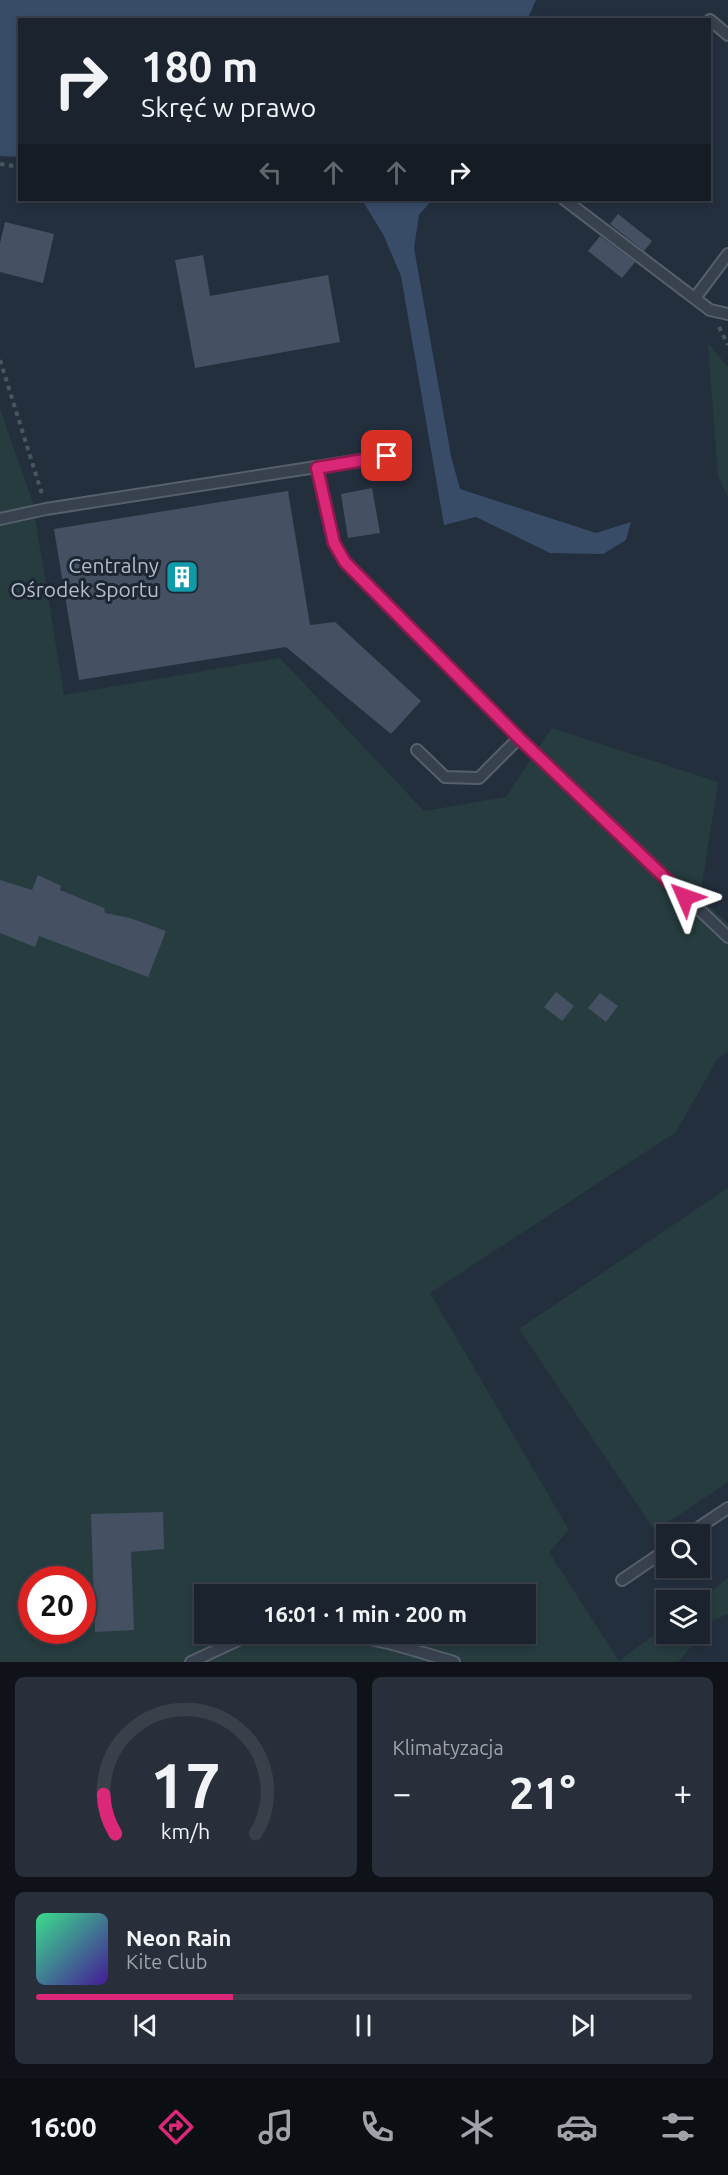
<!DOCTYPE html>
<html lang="pl">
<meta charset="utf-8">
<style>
:root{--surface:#1b232e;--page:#282f3a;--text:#f1f3f6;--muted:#a0a4aa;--line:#39404a;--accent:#db2777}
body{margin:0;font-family:Ubuntu,sans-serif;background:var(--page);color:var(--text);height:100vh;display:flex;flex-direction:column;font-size:22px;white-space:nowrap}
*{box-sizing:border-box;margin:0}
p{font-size:20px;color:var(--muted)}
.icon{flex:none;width:33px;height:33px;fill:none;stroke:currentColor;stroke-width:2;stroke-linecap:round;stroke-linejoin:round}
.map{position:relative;height:1662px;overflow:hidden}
.sheet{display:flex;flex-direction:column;gap:15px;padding:15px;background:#0f1319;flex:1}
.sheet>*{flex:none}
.top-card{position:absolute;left:18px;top:18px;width:693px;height:183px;border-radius:0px;box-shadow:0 3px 9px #0003,0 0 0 2px var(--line);background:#1b232e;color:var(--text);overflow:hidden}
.fabs{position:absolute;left:656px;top:1524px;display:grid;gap:12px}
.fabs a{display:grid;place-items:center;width:54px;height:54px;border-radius:0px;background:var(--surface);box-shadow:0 3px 9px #0003,0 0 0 2px var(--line);font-size:30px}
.speed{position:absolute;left:18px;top:1566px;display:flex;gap:12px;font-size:30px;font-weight:700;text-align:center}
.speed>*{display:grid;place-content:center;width:78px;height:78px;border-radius:50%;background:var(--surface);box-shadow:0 3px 9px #0003,0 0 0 2px var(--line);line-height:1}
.speed .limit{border:9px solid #d22;background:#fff;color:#111}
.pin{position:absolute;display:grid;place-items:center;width:51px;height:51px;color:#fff;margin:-26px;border-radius:12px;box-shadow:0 3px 9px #0006}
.me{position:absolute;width:66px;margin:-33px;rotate:313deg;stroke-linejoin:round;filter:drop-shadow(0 0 4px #0008)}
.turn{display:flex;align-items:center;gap:21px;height:126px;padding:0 24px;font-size:27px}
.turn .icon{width:78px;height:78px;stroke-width:2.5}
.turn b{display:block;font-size:42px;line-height:51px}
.lanes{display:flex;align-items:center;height:57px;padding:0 24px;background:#0003;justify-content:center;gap:30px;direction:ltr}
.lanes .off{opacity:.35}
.big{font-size:45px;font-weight:600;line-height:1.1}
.sheet .tile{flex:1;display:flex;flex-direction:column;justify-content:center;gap:9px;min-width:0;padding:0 21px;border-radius:9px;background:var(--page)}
.sheet .dial{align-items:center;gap:0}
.dial svg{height:156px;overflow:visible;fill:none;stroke:var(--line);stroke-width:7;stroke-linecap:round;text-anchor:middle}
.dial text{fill:var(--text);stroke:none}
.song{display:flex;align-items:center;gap:18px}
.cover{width:72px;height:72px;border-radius:9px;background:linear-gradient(135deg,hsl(150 70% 55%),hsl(260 70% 35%))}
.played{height:6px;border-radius:3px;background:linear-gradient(90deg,var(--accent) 30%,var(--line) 30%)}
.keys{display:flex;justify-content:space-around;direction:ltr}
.heat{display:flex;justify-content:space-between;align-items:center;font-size:33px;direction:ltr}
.sheet .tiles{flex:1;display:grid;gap:15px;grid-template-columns:1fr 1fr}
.tile:last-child{grid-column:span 2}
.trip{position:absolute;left:194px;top:1584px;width:342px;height:60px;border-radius:0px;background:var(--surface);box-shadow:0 3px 9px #0003,0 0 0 2px var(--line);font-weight:600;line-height:60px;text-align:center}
.dock{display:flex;height:96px;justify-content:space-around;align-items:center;background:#0b0e12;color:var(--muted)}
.dock .icon{width:42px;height:42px}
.dock .selected{color:var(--accent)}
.dock b{font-size:27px;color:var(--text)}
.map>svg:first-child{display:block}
</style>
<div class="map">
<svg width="728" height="1662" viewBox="0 0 728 1662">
<rect width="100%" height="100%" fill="#242f3e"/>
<g fill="#263c3f" fill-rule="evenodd">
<path d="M708,343L728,367V497L718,476Z"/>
<path d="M0,409L32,500L64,695L280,658L424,811L506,797L552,728L718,782L700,898L728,923V1052L718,1058L676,1132L430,1293L569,1530L549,1552L619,1661L666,1626V1634H699V1601L728,1578V1614L714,1620L678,1662H0ZM32,1580H82V1630H32ZM204,1594H525V1634H204Z"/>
<path d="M728,1188V1482L655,1531L519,1329Z"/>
</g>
<g fill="#394c67">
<path d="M0,0H536L527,20H20L19,157L0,156Z"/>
<path d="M362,200H432L419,215L414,248L451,456L460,489L596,533L631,522L626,540L603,554L550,553L476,517L444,525L401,276L383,234Z"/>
</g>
<g fill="#455162">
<path d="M618,214L652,241L644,251L610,224Z"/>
<path d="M5,222L54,234L43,283L0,272V243Z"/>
<path d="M600,236L635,262L622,278L588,251Z"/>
<path d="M203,255L210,296L328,275L340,342L195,368L175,260Z"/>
<path d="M372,488L380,533L348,538L341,494Z"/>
<path d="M288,491L310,625L335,622L421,701L391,734L286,647L79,680L54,529Z"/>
<path d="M38,875L61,886L60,890L104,908L105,913L130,918L166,931L148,977L39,936L35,947L0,933V880L32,890Z"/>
<path d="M556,992L574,1006L562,1021L544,1007Z"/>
<path d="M600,993L618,1006L606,1022L588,1008Z"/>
<path d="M163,1512L164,1549L131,1552L134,1630L95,1632L91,1514Z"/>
</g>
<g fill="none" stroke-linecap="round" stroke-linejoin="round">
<defs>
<g id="service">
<path d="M710,20L728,35"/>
<path d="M565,200L710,310L728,314"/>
<path d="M695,298L728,254"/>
<path d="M317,468L334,543L345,562L519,738L728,937"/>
<path d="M0,519L46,509L387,456"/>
<path d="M417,750L445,777L479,778L519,738"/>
<path d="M689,1534L728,1508"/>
<path d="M622,1580L666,1550"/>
<path d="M336,1634C376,1637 416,1651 454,1662"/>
<path d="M191,1662L245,1637L265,1634"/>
</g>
</defs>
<use href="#service" stroke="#565f6c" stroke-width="14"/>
<g stroke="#44595c" stroke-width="4" stroke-dasharray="4.5 4.5" stroke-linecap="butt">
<path d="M0,164L14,166L20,165"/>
<path d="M719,327L728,345"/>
<path d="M0,360L42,494"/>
</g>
<use href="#service" stroke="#38414e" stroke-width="10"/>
</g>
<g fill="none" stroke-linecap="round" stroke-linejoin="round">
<defs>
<path id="route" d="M387,456L317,468L334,543L345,562L519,738L685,897"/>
</defs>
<use href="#route" stroke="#8e194d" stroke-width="15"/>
<use href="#route" stroke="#db2777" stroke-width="10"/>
</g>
<defs>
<symbol id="building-square" viewBox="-11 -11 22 22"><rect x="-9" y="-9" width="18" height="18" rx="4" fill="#0f9aa8" stroke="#1d2633"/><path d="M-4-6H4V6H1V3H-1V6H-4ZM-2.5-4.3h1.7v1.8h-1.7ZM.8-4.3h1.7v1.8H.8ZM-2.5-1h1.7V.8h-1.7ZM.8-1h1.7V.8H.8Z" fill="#fff"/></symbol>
</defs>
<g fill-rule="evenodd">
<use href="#building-square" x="163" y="558" width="38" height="38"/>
</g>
<g text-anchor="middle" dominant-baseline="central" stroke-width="6" stroke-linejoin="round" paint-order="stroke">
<g font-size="21" fill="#b4bcc9" stroke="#1d2633" text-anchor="end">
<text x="159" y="565">Centralny<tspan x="159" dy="24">Ośrodek Sportu</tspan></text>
</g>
</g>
</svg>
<div class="fabs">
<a><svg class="icon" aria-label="search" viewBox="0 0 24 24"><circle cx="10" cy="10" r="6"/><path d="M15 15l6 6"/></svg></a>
<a><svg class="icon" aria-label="layers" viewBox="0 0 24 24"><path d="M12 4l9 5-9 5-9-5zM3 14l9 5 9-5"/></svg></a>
</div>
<div class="speed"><div class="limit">20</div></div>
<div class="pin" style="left:387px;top:456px;background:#d93025"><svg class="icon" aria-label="arrive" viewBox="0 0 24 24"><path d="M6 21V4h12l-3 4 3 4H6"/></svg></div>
<svg class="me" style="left:685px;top:897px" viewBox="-20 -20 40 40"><path d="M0-17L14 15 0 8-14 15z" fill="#db2777" stroke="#fff" stroke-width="4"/></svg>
<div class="trip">16:01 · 1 min · 200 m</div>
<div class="top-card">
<div class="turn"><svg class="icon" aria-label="right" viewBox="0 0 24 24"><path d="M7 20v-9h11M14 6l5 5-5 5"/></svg><div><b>180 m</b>Skręć w prawo</div></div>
<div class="lanes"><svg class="icon off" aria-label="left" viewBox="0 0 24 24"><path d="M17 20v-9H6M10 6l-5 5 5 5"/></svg><svg class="icon off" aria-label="ahead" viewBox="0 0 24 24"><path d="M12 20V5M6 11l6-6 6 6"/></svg><svg class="icon off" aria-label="ahead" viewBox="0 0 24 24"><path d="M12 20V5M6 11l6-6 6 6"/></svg><svg class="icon" aria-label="right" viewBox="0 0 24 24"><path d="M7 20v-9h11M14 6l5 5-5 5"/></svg></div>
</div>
</div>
<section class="sheet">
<div class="tiles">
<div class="tile dial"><svg viewBox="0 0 100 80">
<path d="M14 69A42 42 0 1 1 86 69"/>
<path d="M14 69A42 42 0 0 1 8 49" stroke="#db2777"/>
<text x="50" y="56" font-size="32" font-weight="700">17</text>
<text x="50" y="72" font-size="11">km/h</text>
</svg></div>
<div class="tile"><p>Klimatyzacja</p>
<div class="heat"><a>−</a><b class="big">21°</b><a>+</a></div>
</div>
<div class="tile">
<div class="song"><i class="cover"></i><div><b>Neon Rain</b><p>Kite Club</p></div></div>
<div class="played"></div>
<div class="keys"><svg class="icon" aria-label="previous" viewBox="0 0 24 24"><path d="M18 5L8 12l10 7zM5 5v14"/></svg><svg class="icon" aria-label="pause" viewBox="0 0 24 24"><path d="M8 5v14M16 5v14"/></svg><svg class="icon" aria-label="next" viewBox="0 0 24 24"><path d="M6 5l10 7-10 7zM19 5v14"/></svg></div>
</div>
</div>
</section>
<nav class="dock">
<b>16:00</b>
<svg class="icon selected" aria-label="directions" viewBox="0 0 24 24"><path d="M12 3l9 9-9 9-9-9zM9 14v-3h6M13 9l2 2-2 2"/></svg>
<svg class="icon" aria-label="music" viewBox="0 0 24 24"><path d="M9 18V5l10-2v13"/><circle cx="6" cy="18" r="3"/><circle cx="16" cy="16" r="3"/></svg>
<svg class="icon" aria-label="phone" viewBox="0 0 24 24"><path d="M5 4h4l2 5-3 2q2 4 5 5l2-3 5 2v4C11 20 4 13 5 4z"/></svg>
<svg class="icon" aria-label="climate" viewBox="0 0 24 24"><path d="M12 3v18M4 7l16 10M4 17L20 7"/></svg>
<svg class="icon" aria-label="car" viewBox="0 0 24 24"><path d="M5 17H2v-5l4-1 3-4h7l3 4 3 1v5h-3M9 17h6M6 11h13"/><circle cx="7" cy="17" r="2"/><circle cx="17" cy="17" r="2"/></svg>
<svg class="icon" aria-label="filters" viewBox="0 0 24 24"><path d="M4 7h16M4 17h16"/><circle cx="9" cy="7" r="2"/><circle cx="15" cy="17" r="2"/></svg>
</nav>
